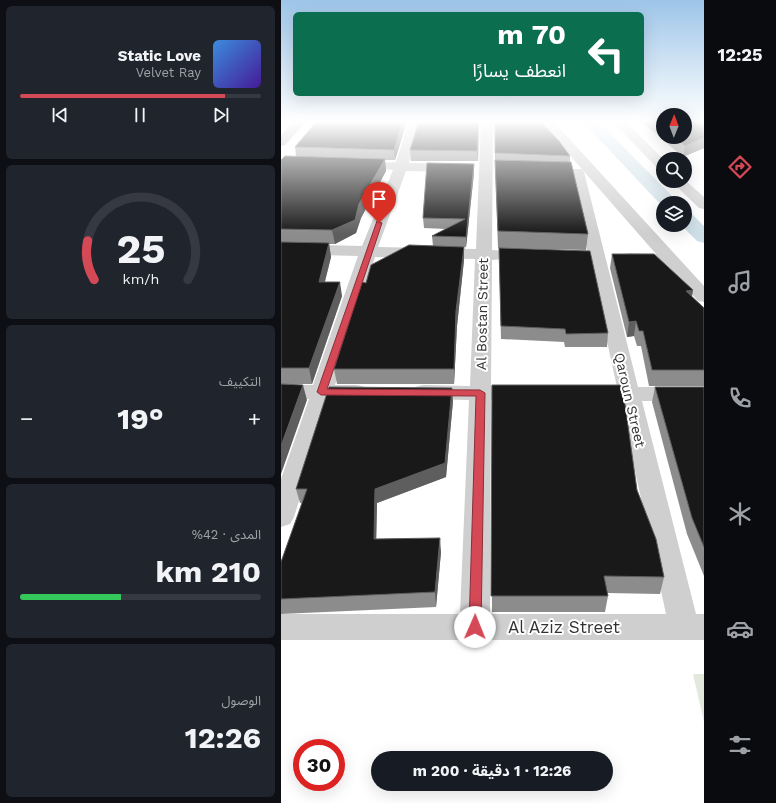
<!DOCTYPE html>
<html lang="ar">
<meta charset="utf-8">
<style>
:root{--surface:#171b24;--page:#20242c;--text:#f1f3f6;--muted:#9ea1a6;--line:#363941;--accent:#d54856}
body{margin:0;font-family:"Work Sans","Noto Sans Arabic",sans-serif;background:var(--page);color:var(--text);direction:rtl;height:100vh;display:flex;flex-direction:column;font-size:15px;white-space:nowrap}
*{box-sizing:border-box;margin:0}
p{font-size:13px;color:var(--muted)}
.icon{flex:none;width:22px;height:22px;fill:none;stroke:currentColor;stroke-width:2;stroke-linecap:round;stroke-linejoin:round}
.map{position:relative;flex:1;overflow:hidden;direction:ltr}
.panel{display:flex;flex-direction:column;gap:6px;padding:6px;background:#0d0f14;width:281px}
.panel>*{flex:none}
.hud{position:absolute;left:12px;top:12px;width:351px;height:84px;border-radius:6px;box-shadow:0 4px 16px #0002;direction:rtl;background:#0b6e4f;color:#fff;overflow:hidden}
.needle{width:26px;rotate:1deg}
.fabs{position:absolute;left:375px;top:108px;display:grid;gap:8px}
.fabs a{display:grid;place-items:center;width:36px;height:36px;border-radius:50%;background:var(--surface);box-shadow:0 4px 16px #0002;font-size:20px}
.speed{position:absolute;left:12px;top:739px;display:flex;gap:8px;font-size:20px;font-weight:700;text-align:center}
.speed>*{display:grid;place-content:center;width:52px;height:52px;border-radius:50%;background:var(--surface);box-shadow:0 4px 16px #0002;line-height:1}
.speed .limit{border:6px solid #d22;background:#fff;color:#111}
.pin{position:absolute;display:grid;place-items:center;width:34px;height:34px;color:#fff;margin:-41px -17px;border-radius:50% 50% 50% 0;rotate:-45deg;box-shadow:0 0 4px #0007}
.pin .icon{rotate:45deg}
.me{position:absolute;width:44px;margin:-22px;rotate:1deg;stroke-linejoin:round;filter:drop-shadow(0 0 3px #0008)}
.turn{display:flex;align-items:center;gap:14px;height:84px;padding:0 12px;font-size:18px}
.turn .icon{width:52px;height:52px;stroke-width:2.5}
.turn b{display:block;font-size:28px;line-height:34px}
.big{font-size:30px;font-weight:700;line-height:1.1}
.panel .card{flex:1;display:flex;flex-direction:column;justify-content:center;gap:6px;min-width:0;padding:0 14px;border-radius:6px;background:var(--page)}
.panel .dial{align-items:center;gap:0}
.dial svg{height:104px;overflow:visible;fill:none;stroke:var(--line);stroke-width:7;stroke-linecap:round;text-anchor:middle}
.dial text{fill:var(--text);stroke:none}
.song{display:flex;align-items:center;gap:12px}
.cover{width:48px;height:48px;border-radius:6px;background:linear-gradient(135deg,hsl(210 70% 55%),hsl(260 70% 35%))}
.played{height:4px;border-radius:2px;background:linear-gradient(90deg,var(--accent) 85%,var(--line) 85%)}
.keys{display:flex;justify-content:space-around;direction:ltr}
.heat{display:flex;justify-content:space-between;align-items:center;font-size:22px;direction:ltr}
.charge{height:6px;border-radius:3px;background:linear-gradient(90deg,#34c759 42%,var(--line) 0)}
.trip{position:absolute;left:90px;top:751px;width:242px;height:40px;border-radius:20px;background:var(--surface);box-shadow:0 4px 16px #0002;font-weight:700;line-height:40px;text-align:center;direction:rtl}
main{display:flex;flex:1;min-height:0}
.menu{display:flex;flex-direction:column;width:72px;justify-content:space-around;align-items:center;background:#090b0e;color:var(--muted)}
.menu .icon{width:28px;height:28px}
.menu .active{color:var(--accent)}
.menu b{font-size:18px;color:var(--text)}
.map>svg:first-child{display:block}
</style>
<main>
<nav class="menu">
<b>12:25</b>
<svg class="icon active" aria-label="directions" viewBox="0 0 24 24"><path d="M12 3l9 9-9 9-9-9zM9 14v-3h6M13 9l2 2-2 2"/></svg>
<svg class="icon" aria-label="music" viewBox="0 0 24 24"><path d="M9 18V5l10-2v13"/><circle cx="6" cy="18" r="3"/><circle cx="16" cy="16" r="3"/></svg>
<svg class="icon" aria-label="phone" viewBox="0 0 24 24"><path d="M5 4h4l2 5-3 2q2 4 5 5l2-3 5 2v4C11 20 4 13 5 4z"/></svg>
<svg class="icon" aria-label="climate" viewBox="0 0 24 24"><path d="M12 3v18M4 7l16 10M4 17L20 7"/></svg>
<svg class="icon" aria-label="car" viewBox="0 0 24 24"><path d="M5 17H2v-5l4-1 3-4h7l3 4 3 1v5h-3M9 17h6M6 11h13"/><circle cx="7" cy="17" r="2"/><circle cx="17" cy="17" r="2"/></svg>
<svg class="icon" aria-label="filters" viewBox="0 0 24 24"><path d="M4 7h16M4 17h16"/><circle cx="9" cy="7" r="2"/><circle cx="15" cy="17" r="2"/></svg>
</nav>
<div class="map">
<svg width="423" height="803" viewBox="0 0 423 803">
<rect width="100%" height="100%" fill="#fff"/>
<path fill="#e2e8dc" d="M412,674H423V722Z"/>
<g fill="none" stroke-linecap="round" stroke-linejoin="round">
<g fill="#cedfe8" fill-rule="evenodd">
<path d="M301,121H317L398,203H382V207Z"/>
<path d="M404,212L411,214L423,226V243L416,241L400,225H404Z"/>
</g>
<g fill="#cfcfcf" fill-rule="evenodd">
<path d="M128,121H140L128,163L176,164L181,165L183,168L181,171L176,172L125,171L97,247L195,249L200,121H212L211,250L223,251L225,255L223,259L211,260L210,386L222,388L225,393L222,398L210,400L209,614H385L339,401L326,399L323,394L326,389L336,387L289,172L291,169H301L303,172L357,387H423V401H361L415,614H423V640H0V614H179L188,400L142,399L134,397L131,392L134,387L142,385L189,386L194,259L94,257L54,385H76L84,387L87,392L84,397L76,399H50L13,517L9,524L0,527V479L28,399H0V385H32L77,256L0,254V244L81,246L112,170L102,169L100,166L102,163L115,162Z"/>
<path d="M259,121H272L423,286V302L417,301L384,264L343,262L341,258L343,254L349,253L375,254Z"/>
<path d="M331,121H344L382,159V170L377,169Z"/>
<path d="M404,180L423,197V209L418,208L390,181Z"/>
</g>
<path fill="#aaa" fill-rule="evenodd" d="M13,121H26L4,145L0,146V135Z"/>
</g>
<g fill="#8c8c8c">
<path d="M36,121H126L114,160H104L105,171L80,218L75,233L54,244H48L50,257L44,282L61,296L31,384H0V160L15,156L14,147Z"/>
<path d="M198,121L197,161H130L129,150Z"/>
<path d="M214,121L289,156V162L307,234L305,250L217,248L214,164Z"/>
<path d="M360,121H382V137H404L423,121V148L402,157Z"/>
<path d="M193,173L185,247H183V260L176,326L173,384H56L53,369L85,283L152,246L151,236L165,229L143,228L142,218Z"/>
<path d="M218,248L327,333L326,347H284L283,342L220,339Z"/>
<path d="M331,254L412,290L411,297L423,308V386H368L360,346H356L353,336L346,337L329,268Z"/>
<path d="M211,385L356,490L383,577L379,594L326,593L327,596L324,612H211Z"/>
<path d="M374,387H423V576L406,534L371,402Z"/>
<path d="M172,401L165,477L96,503L95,539L160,552L155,607L0,614V562L21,503H19L15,489Z"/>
</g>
<g fill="#5e5e5e">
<path d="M122,121H126L114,160L113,150Z"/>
<path d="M198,121L197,161L196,151Z"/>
<path d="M423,138V148L402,157L404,146Z"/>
<path d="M104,159L105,171L80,218L75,233L54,244L51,230L78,204Z"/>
<path d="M193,164V173L185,247V237Z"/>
<path d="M48,243L50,257L40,296L38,282Z"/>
<path d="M183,247V260L176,326L173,384V369L175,311Z"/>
<path d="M59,282L61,296L31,384L28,368Z"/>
<path d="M412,290L409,305L405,291Z"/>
<path d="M355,321L353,336L346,337L348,322Z"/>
<path d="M22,385L26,400L0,474V446Z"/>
<path d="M171,388L172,401L165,477L96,503L95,553L93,539L94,489Z"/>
<path d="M159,538L160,552L155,607L154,592Z"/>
</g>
<g fill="#191919" stroke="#5e5e5e">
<path d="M36,121H122L113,150L14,147Z"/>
<path d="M138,121H198L196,151L129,150Z"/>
<path d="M214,121H259L278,141L289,156L214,153Z"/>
<path d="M375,121H382V127Z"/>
<path d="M404,121H423V138L404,146L393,137H404Z"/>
<path d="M4,156L104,159L78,204L74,220L51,230L0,229V160Z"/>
<path d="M214,160L290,162L307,234L217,231Z"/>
<path d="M146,163L193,164L185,237L151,236L184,219L142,218Z"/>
<path d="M0,242L48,243L38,282H59L28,368H0Z"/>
<path d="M128,245L183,247L175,311L173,369H53L81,282L85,283L90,265Z"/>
<path d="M218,248L309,251L327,333L285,334L284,329L220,326Z"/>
<path d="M331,254H373L412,290L405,291L423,308V370H371L362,331H358L355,321L348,322Z"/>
<path d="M0,384L22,385L0,446Z"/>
<path d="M211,385H340L344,404L356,490L375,539L383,577L323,576L327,596H210Z"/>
<path d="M48,387L171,388L164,463L94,489L93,539L159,538L154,592L0,599V562L26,489H15Z"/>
<path d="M374,387H423V547L411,518Z"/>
</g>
<linearGradient id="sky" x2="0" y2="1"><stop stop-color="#9dc5e8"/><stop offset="0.52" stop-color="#fff"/><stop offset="1" stop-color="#fff" stop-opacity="0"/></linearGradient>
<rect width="423" height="234" fill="url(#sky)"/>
<path fill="#d54856" stroke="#8a2f38" d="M96,221L101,223L46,389L199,390L204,393L200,627L198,631L194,633L190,631L188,627L195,396L40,395L36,392Z"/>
<g text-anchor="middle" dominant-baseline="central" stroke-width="4" stroke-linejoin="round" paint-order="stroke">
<g font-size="14" fill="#323232" stroke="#fff">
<text transform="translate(201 314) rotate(-89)">Al Bostan Street</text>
<text transform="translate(349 400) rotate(77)">Qaroun Street</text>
</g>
<g font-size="17" fill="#323232" stroke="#fff">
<text x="283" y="627">Al Aziz Street</text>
</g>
</g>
</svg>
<div class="fabs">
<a><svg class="needle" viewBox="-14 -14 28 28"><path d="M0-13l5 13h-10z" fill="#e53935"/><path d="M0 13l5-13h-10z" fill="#9ea1a6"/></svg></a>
<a><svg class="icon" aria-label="search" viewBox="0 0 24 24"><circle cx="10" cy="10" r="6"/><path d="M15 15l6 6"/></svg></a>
<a><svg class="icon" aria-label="layers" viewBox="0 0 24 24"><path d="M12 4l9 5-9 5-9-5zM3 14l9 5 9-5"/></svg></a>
</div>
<div class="speed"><div class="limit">30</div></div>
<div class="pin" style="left:98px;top:223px;background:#d93025"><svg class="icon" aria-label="arrive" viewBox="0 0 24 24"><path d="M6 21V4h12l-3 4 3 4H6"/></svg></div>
<svg class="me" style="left:194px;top:627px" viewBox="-20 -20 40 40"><circle r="19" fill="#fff"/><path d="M0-13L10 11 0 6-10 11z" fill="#d54856"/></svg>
<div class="trip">12:26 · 1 دقيقة · 200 m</div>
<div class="hud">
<div class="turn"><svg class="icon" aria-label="left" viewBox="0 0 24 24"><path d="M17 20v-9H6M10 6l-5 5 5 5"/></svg><div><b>70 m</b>انعطف يسارًا</div></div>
</div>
</div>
<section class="panel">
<div class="card">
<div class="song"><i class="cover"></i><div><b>Static Love</b><p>Velvet Ray</p></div></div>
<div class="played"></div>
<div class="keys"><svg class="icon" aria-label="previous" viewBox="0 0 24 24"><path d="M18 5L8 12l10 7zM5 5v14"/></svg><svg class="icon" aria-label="pause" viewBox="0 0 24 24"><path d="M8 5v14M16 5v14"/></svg><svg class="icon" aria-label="next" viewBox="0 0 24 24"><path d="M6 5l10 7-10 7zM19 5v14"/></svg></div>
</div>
<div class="card dial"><svg viewBox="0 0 100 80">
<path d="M14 69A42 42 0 1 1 86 69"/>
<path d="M14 69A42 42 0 0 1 9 39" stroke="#d54856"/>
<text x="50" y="56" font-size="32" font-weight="700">25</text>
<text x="50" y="72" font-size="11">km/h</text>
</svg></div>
<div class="card"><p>التكييف</p>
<div class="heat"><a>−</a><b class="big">19°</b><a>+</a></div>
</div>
<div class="card"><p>المدى · 42%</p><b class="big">210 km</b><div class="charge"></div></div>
<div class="card"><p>الوصول</p><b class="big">12:26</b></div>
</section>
</main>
